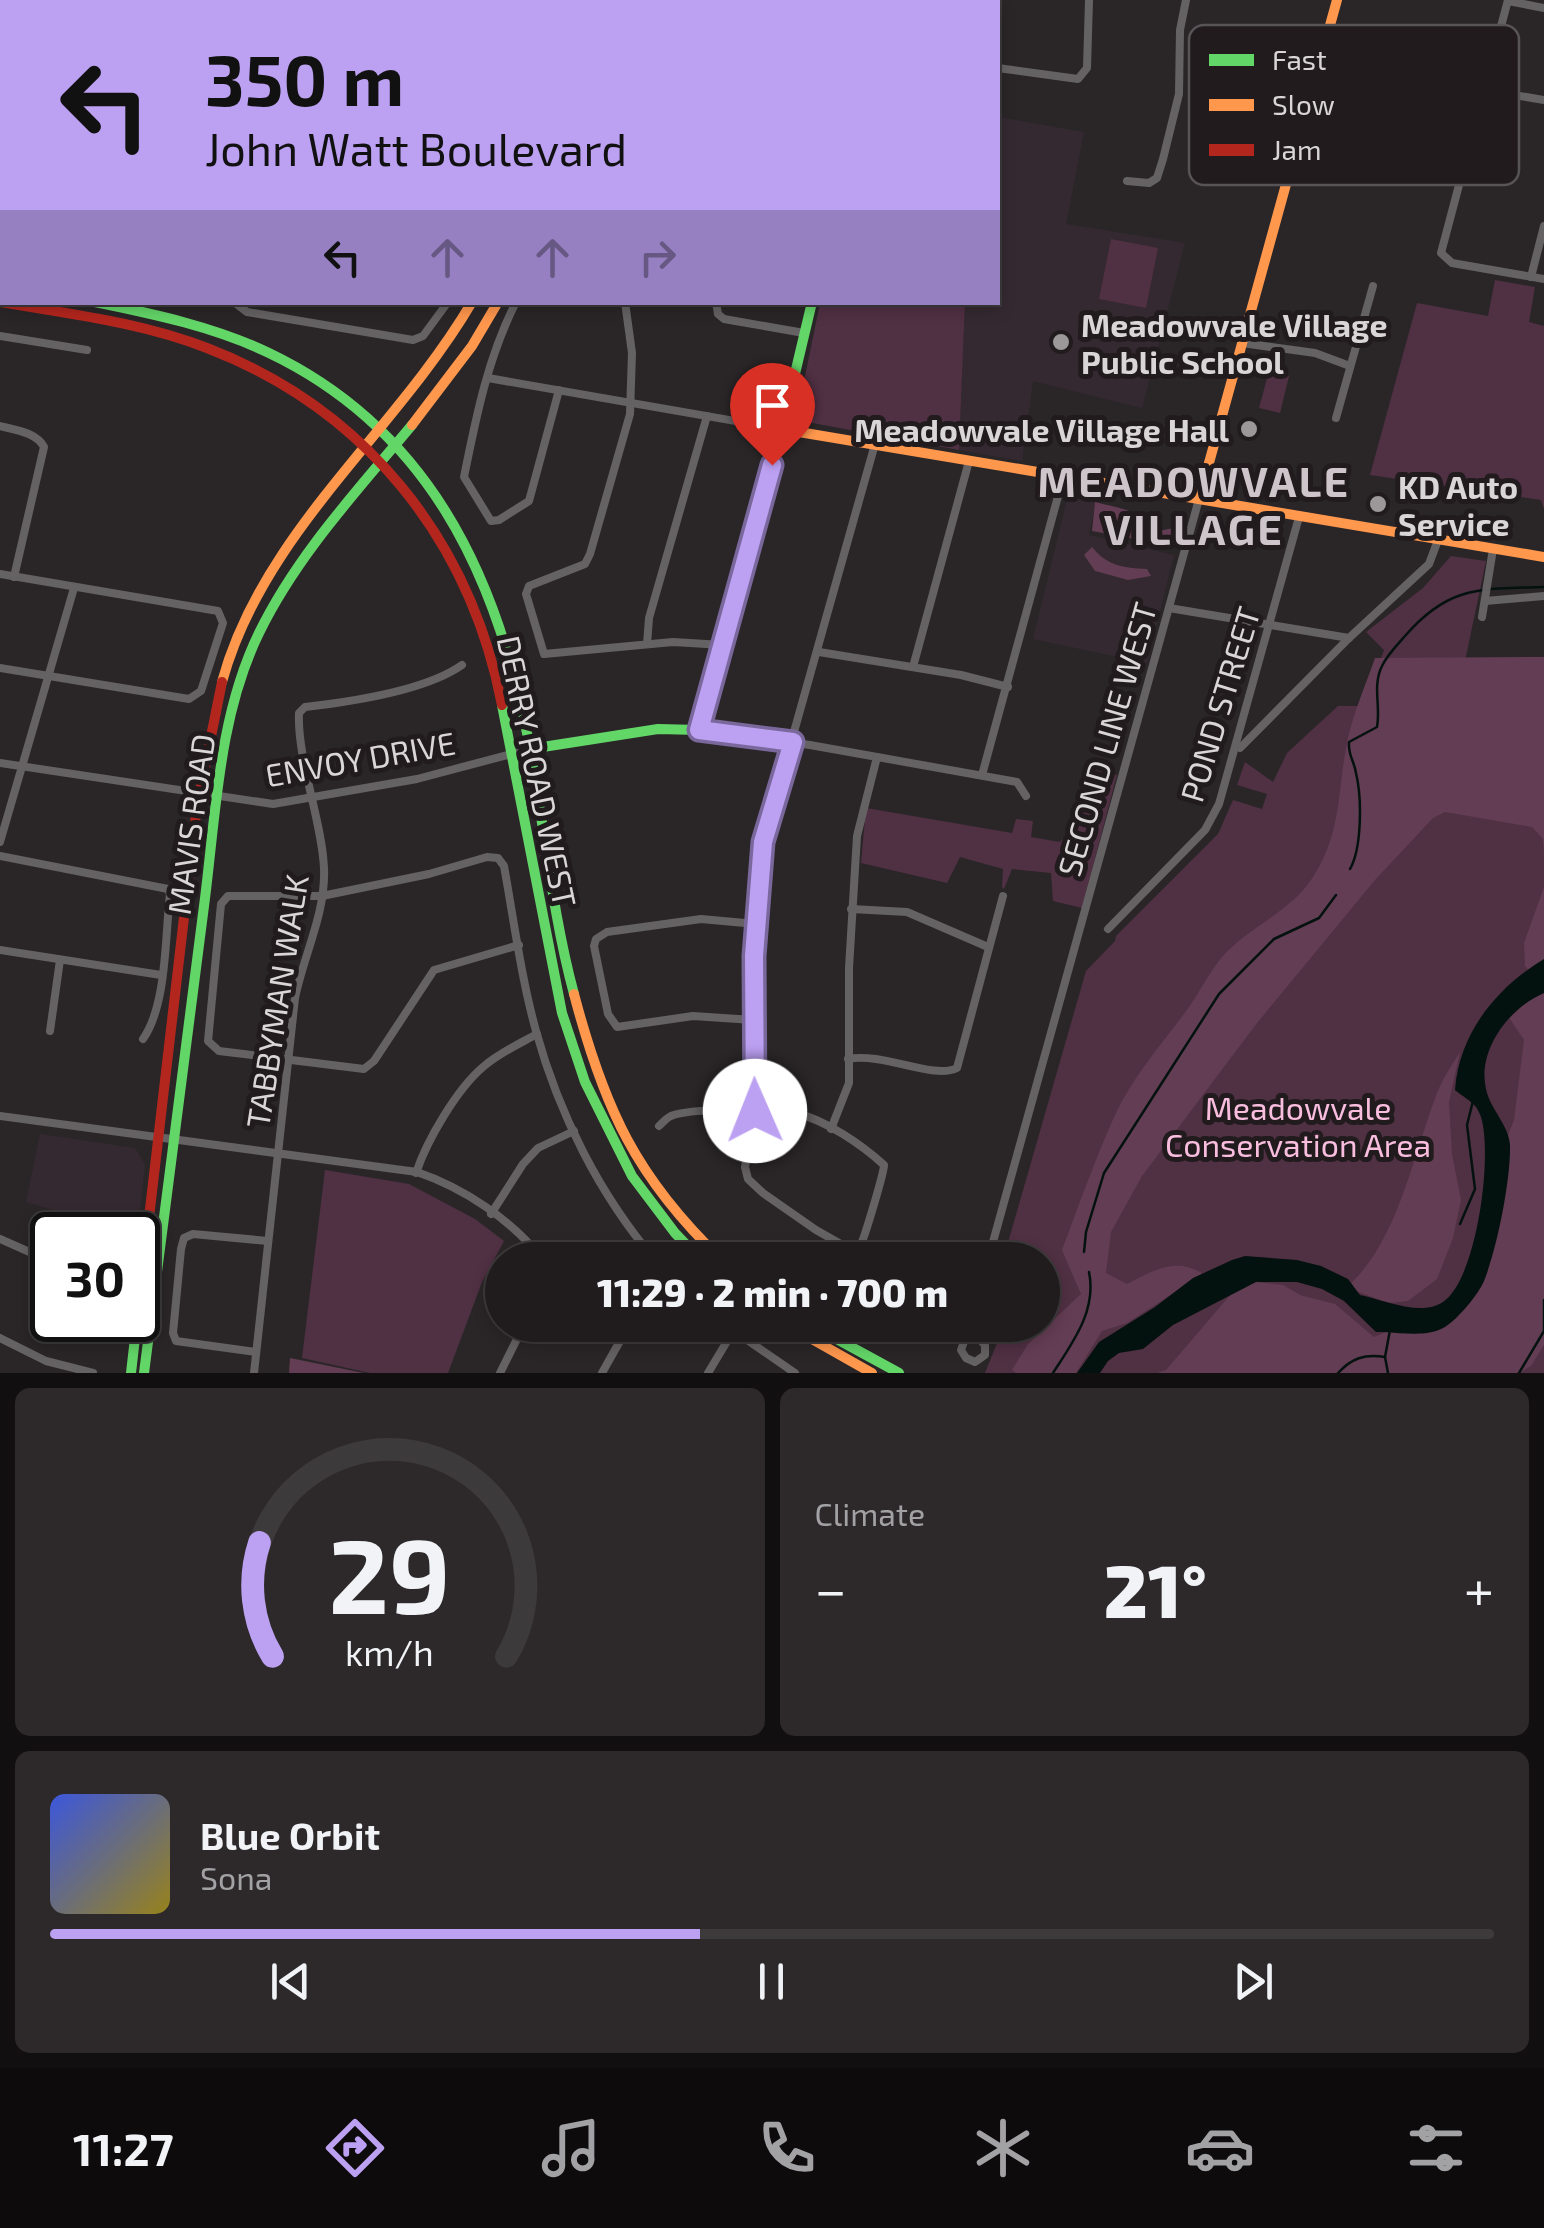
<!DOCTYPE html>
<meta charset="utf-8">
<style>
:root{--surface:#201c1e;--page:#2d292b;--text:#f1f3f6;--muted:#a2a1a4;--line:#3d3a3c;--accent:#bca0f2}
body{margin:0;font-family:"Exo 2",sans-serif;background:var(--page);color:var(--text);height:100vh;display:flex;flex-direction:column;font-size:38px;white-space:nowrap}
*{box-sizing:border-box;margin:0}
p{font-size:32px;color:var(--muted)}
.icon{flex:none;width:55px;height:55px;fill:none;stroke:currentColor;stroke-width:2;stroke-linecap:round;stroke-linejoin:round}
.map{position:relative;height:1373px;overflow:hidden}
.panel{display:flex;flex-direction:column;gap:15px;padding:15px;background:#120f10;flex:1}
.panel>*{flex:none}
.top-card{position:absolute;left:0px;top:0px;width:1000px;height:305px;box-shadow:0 5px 15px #0003,0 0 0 2px var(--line);background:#bca0f2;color:#111;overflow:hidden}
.speed{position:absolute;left:30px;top:1212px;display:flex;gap:20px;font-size:50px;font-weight:700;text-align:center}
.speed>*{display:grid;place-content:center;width:130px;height:130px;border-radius:50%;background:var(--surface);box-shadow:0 5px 15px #0003,0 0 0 2px var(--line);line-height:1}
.speed .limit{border:5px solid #111;border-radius:15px;background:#fff;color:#111}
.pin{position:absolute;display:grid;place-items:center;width:85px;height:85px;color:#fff;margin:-102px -42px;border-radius:50% 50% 50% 0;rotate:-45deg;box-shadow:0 0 10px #0007}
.pin .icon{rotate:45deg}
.me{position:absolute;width:110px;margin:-55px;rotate:359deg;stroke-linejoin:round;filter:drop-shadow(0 0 8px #0008)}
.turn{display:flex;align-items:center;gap:35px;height:210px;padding:0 40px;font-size:45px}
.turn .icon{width:130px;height:130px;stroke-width:2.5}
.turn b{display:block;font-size:70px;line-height:85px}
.lanes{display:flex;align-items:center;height:95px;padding:0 40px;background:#0003;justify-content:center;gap:50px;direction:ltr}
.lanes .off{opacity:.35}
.big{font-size:75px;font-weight:800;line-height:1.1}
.panel .card{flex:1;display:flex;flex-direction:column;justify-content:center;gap:15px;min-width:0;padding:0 35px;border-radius:15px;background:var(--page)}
.panel .dial{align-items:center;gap:0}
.dial svg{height:260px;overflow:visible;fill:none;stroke:var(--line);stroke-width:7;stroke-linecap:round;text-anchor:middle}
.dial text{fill:var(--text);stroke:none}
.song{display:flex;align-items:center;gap:30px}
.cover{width:120px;height:120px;border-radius:15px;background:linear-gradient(135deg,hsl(230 70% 55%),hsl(50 70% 35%))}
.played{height:10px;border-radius:5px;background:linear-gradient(90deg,var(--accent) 45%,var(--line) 45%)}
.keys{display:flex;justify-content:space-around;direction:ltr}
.heat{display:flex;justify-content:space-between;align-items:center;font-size:55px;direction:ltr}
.panel .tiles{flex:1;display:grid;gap:15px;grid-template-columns:1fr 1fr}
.card:last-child{grid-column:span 2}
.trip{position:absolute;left:485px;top:1242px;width:575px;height:100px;border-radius:50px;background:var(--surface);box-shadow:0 5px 15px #0003,0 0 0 2px var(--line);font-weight:800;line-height:100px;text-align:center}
.tab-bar{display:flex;height:160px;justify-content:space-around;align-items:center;background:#0d0b0c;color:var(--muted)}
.tab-bar .icon{width:70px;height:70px}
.tab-bar .active{color:var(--accent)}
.tab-bar b{font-size:45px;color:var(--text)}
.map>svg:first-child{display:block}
</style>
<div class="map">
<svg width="1544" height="1373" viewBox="0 0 1544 1373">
<rect width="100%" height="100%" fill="#2a2628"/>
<g fill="#342930">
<path d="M998,117L1084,132L1066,224L1185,243L1142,408L1033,381L1022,461L959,450L965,303L998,302Z"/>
<path d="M1069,491L1097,496L1089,535L1174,555L1147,663L1033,639Z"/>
<path d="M40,1134L135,1148L145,1165L138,1229L94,1223L26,1202Z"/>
</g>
<g fill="#503043">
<path d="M1111,239L1158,248L1146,308L1099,299Z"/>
<path d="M1495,280L1535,287L1529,322L1544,326V509L1541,500L1370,475L1417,303L1488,316Z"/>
<path d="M820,303H965L959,450L796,420Z"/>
<path d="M1269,371L1289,376L1280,413L1259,408Z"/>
<path d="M1451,556L1486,561L1465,661L1544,669V1373H985L999,1338L993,1325H1042V1260H1003L1086,971L1115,941L1116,936L1218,834L1233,800L1262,809L1267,794L1237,785L1245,762L1273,782L1287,753L1338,706H1364L1384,650L1366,632L1423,588Z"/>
<path d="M1090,768L1117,775L1082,908L1053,901L1051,873L1012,869L1004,889L1002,887L1003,869L960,857L947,883L861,863L866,808L1012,833L1016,819L1033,821L1031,837L1060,842L1077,821Z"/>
<path d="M325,1170L409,1184L475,1219L504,1241L482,1282L448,1373H370L302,1358Z"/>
</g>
<g fill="#633d53">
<path d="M1095,502C1106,505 1119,507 1129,511C1156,522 1142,539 1182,525L1177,547L1092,531Z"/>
<path d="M1092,547C1107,566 1124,568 1147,569L1151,576L1128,580L1095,571L1084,555Z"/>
<path d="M1544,657V854L1543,839L1532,827L1445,812L1433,818L1375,880L1257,1023L1142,1176L1111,1232L1106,1273L1127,1284C1152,1271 1176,1256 1203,1274L1127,1323L1102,1331L1076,1373H1016L1012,1370L1028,1344L1081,1294L1062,1250C1079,1205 1095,1159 1115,1115C1132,1078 1160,1046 1184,1014C1198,996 1207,975 1222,957C1249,926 1291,912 1313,877C1343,831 1337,787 1348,738C1354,711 1366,684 1375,658Z"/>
<path d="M1544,887V959L1530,971L1525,966L1524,943Z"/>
<path d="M1544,993V1345L1531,1366L1519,1373H1157L1166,1370L1232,1293L1255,1282L1283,1285L1300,1295L1335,1304L1374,1337L1388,1331L1401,1334L1460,1290L1487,1241L1499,1158L1514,1120L1524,1040L1508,1016L1521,1004Z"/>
<path d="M1460,1052L1449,1102L1452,1154L1461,1200L1453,1238L1437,1279L1408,1301L1389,1303L1350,1289L1347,1287C1398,1242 1413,1155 1437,1093C1443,1078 1452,1065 1460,1052Z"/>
<path d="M290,1358L364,1373H289Z"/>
</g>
<path fill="#04120f" d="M1544,959V993C1509,1008 1477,1050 1486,1089C1490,1109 1509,1125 1510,1145C1511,1179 1497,1249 1484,1281C1478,1295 1458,1319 1445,1327C1425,1339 1397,1331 1376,1332L1344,1301L1322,1289L1297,1282H1256L1173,1325L1143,1349L1119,1353L1108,1361L1100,1373H1077L1099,1342L1155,1307L1193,1278L1232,1260L1245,1256L1297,1260L1321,1266L1348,1279L1360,1295C1384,1300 1421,1317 1443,1302C1477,1279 1493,1156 1481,1117C1476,1102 1467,1100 1455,1090C1459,1033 1497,987 1544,959Z"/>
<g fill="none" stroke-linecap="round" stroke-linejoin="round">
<g stroke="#04120f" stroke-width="2.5">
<path d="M1350,869C1362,848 1362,798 1356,773C1354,760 1348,756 1349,742L1377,727C1381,707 1372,686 1382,666C1387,655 1397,645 1405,636C1449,585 1481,589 1544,587"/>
<path d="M1460,1224L1475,1189L1467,1125L1473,1101"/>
<path d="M1084,1252L1086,1232L1104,1173L1219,994L1274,939L1319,918L1336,895"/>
<path d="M1053,1373C1073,1342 1097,1310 1089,1272"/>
<path d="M1338,1373C1352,1358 1364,1354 1385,1357"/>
<path d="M1388,1373L1385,1357L1390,1330"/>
<path d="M1519,1373L1544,1331V1300"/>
</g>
<g stroke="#656264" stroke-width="8">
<path d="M36,0L37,2"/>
<path d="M151,0L159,2"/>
<path d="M479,0L488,2"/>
<path d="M859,0V2"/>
<path d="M1508,0L1441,253L1452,263L1544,279"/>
<path d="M1508,1L1544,8"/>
<path d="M464,2L465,0"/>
<path d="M555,2V0"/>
<path d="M612,2L613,0"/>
<path d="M706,2L707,0"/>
<path d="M998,3V19"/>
<path d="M998,68L1078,79L1087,68L1089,0"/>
<path d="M1484,90L1544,100"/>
<path d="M1127,181L1149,183L1157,178L1163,159L1179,94L1180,30L1186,0"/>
<path d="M1531,277L1544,226"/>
<path d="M234,302L247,312L413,340L423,336L448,302"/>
<path d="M516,302C488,357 476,417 464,477L491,521L499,520L529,501L559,390"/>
<path d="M625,302L632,353L630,414L590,554L585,564L529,586L526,594L544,654L673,642L723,645"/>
<path d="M716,302L718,314L724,319L804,333"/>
<path d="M0,336L87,350"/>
<path d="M1242,343L1315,353L1350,366"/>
<path d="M488,378L781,429"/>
<path d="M1336,418L1373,286"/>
<path d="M0,426C15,430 36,432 44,447L14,577"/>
<path d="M0,574L218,611L223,623L201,691L189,699L0,668"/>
<path d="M1485,601L1544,596"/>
<path d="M1169,608L1349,638"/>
<path d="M1482,617L1493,549"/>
<path d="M647,644L649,618L707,416"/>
<path d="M819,652L961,675L1008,687"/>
<path d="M913,667L969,461"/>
<path d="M699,730L810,745L1017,782L1026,796"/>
<path d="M1240,748L1349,638L1429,564L1438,540"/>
<path d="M0,763L273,804L417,779L530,749"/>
<path d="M982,775L1063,478"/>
<path d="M0,842L74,588"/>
<path d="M0,856L168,889L170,894C165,936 167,1005 143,1039"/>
<path d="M851,909L907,912L988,947"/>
<path d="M1108,929L1205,830L1219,804L1299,517"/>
<path d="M519,945L434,970L374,1061L364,1069L219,1051L208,1041L221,904L228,896H322L429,874L487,857L498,858L504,866C514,921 521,977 536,1031C559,1114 599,1194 655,1260"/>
<path d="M0,950L161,975"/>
<path d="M753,1020L693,1016L617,1027L608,1014L594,946L596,939L607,932L701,919L756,924"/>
<path d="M50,1031L60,960"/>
<path d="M848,1059C884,1052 933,1080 957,1068L1003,896"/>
<path d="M0,1116L417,1172C464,1188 512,1220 543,1260"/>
<path d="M659,1126C661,1124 668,1117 671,1116C689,1108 776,1108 796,1113C827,1121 861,1144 884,1165C884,1173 864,1239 861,1244L846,1247L816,1230L763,1193L748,1179L745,1167L755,1111L753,1020L756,924L763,842L875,444"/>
<path d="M831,1129L849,1083V968L857,836L877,757"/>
<path d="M416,1173C427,1140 457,1089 483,1067C499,1053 519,1044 537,1034"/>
<path d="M491,1214L523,1164L538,1148L574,1131"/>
<path d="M0,1239L52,1262"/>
<path d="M988,1260L1199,499"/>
<path d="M969,1329L985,1345V1355L975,1362L966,1358L961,1350L970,1325"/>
<path d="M0,1338L46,1361L93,1373"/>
<path d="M256,1352L176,1341L173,1333L181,1249L184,1238L193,1234L268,1241"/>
<path d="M254,1373L295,998C304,954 326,913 324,868C322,821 297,759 299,713L305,707C349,702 425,691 462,665"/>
<path d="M500,1373L524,1325"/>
<path d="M602,1373L629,1325"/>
<path d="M708,1373L729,1338L737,1333L795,1373"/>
</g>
<g stroke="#63d668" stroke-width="10">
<path d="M595,2L596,0"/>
<path d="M95,302C154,314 215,327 269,353C426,428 495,571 527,733C544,820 551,909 574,994"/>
<path d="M502,705L562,1013L585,1082L632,1176L675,1233L701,1260"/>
<path d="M530,749L658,729L699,730L784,420L812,302"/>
<path d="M811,1325L899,1373"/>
<path d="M131,1373L137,1320"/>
<path d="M144,1373C165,1218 184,1062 204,906C216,815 218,717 259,633C297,555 357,491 412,425"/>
</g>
<g stroke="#ff974d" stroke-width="10">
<path d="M574,2L575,0"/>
<path d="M0,286H2"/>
<path d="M412,425L472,346L498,302"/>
<path d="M781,429L1544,557"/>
<path d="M1199,499L1337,0"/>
<path d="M222,682C263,532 395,433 472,302"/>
<path d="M574,994C604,1108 636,1178 722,1260"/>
<path d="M787,1325L872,1373"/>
</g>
<g stroke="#b3261e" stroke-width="10">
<path d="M0,302C69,314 141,322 207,348C366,409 470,540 502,705"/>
<path d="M138,1312L197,806L222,682"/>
</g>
</g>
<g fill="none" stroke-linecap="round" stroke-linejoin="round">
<defs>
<path id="route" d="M755,1111L754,956L763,842L793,742L699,730L772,465"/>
</defs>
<use href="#route" stroke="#7a689d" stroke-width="25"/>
<use href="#route" stroke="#bca0f2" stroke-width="18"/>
</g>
<g fill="#9c989a" stroke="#211b1e" stroke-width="4">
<circle cx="1061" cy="342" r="10"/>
<circle cx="1249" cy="429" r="10"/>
<circle cx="1378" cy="504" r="10"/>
</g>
<g text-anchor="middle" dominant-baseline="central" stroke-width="10" stroke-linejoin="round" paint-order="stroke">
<g font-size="32" font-weight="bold" fill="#dad6d8" stroke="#211b1e" text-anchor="start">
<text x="1081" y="324">Meadowvale Village<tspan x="1081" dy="37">Public School</tspan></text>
<text x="1229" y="429" text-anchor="end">Meadowvale Village Hall</text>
<text x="1398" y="486">KD Auto<tspan x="1398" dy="37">Service</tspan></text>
</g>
<g font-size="32" fill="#dad6d8" stroke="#211b1e">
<text transform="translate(1219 704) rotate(-73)">POND STREET</text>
<text transform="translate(1106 739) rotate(-74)">SECOND LINE WEST</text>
<text transform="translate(360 758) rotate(-10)">ENVOY DRIVE</text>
<text transform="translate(538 771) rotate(78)">DERRY ROAD WEST</text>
<text transform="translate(190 824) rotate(-82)">MAVIS ROAD</text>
<text transform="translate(276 1001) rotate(-81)">TABBYMAN WALK</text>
</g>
<g font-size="32" fill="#f9bdde" stroke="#211b1e">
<text x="1298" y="1107">Meadowvale<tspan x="1298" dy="37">Conservation Area</tspan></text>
</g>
<g font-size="42" font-weight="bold" letter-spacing="2.5" fill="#cdc5c9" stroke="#211b1e">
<text x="1194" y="480">MEADOWVALE<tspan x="1194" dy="48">VILLAGE</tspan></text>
</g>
</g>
<rect x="1189" y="25" width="330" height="160" rx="15" fill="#211b1e" stroke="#585356" stroke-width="2.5"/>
<rect x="1209" y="54" width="45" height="12" fill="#63d668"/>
<rect x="1209" y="99" width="45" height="12" fill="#ff974d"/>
<rect x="1209" y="144" width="45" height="12" fill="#b3261e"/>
<g font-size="28" fill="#dad6d8">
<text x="1272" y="70">Fast</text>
<text x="1272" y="115">Slow</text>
<text x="1272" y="160">Jam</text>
</g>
</svg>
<div class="speed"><div class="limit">30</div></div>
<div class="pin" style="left:772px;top:465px;background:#d93025"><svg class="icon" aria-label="arrive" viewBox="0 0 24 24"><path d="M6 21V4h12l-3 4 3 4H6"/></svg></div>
<svg class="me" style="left:755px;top:1111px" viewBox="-20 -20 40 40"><circle r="19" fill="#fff"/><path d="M0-13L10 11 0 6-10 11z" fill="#bca0f2"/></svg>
<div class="trip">11:29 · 2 min · 700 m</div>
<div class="top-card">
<div class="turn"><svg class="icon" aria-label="left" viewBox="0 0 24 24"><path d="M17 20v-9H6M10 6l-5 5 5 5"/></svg><div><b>350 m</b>John Watt Boulevard</div></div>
<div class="lanes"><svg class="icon" aria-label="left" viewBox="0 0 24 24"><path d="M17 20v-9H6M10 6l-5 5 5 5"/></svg><svg class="icon off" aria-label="ahead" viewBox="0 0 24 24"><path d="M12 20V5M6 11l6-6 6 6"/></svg><svg class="icon off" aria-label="ahead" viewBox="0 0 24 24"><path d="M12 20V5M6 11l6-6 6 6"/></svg><svg class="icon off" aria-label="right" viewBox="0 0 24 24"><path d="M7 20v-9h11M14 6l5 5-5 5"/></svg></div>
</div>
</div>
<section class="panel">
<div class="tiles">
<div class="card dial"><svg viewBox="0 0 100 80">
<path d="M14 69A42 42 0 1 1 86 69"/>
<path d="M14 69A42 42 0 0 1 10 34" stroke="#bca0f2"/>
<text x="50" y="56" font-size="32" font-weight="700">29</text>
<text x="50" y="72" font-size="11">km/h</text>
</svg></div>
<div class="card"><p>Climate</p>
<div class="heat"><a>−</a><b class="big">21°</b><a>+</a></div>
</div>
<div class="card">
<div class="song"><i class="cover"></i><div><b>Blue Orbit</b><p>Sona</p></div></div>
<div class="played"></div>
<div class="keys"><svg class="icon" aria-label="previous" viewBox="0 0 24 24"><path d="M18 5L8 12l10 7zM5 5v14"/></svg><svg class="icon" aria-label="pause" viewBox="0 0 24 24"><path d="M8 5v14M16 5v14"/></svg><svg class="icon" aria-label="next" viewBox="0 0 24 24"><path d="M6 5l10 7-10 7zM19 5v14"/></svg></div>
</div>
</div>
</section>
<nav class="tab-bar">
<b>11:27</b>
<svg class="icon active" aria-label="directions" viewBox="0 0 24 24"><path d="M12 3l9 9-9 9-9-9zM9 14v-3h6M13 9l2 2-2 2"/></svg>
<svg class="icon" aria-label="music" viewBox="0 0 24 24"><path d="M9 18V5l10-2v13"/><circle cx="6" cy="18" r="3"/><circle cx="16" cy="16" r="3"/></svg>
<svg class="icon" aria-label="phone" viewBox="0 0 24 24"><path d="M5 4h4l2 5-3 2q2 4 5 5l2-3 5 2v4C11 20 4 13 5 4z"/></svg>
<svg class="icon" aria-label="climate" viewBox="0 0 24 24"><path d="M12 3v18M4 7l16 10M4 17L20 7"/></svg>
<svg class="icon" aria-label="car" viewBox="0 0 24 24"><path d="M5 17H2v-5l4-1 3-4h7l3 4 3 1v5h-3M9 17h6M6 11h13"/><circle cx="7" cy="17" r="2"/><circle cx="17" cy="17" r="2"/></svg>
<svg class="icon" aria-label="filters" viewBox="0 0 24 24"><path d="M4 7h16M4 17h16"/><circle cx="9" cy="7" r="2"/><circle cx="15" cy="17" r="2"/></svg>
</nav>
